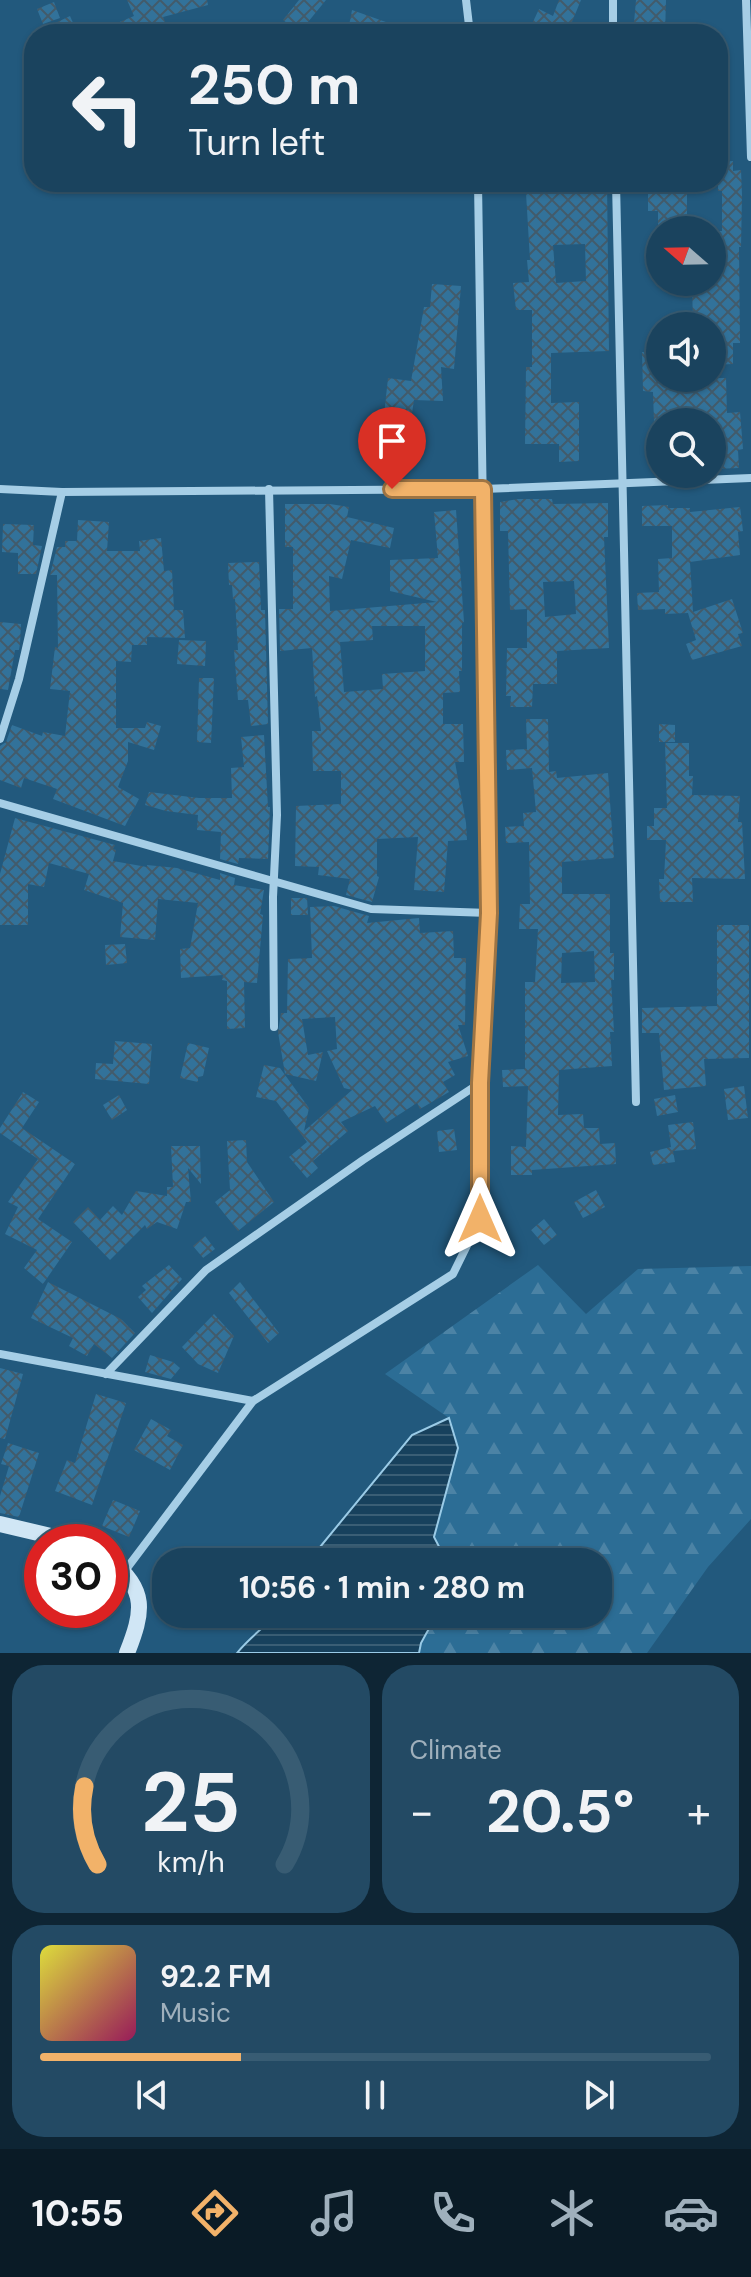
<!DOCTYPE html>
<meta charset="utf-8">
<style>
:root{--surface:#1a435e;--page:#234a64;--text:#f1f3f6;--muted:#9fb0bc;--line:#385c73;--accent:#f2b269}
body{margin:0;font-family:"DM Sans",sans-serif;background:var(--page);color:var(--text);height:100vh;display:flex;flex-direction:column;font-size:30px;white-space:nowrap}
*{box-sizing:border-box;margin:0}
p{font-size:26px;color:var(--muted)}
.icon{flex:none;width:44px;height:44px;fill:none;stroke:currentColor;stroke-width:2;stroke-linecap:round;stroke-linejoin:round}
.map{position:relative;height:1653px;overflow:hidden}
.panel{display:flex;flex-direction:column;gap:12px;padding:12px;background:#0e2534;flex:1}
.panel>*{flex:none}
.hud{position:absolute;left:24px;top:24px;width:704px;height:168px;border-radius:32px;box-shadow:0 2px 6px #0004,0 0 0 2px var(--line);background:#1a435e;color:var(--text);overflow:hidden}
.needle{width:52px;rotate:290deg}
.fabs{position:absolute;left:646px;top:216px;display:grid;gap:16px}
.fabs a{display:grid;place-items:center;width:80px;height:80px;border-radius:50%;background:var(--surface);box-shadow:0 2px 6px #0004,0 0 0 2px var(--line);font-size:40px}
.speed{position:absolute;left:24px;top:1524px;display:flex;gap:16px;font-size:40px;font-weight:700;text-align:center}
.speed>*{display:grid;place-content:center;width:104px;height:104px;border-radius:50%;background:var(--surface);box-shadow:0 2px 6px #0004,0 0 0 2px var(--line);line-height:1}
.speed .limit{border:12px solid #d22;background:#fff;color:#111}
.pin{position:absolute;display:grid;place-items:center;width:68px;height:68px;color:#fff;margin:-82px -34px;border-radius:50% 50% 50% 0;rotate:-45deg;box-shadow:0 0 8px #0007}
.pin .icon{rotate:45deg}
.me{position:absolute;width:88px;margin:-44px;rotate:0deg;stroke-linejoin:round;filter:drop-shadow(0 0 6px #0008)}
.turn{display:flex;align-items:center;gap:28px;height:168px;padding:0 32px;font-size:36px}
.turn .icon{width:104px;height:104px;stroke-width:2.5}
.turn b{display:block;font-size:56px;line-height:68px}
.big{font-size:60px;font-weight:700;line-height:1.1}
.panel .tile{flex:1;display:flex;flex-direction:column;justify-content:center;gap:12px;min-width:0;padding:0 28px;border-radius:32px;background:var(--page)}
.panel .dial{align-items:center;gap:0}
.dial svg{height:208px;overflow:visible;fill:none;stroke:var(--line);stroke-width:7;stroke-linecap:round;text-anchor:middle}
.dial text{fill:var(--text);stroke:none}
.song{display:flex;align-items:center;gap:24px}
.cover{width:96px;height:96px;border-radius:12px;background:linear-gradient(135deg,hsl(60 70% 55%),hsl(330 70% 35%))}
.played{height:8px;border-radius:4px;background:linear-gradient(90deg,var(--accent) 30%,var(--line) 30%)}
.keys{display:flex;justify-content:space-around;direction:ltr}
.heat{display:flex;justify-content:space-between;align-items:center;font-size:44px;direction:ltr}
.panel .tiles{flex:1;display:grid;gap:12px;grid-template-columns:1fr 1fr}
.tile:last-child{grid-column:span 2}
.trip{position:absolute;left:152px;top:1548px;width:460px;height:80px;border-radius:32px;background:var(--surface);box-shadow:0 2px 6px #0004,0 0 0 2px var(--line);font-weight:700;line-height:80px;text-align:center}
.tab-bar{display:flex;height:128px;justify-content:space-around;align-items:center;background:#0a1b26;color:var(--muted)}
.tab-bar .icon{width:56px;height:56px}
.tab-bar .on{color:var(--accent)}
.tab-bar b{font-size:36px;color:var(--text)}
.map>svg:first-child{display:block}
</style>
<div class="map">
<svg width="751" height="1653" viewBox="0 0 751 1653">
<defs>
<pattern id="forest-firs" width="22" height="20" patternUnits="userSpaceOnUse" patternTransform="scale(2)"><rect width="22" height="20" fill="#2c6d95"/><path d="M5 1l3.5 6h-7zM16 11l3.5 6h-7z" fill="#4c83a5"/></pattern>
<pattern id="water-rules" width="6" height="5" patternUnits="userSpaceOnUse" patternTransform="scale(2)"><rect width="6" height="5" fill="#17415d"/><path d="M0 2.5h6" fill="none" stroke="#3a5e75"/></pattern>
<pattern id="building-cross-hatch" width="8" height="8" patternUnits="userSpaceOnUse" patternTransform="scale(2)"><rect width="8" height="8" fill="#32729a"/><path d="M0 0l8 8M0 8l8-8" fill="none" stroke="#425b6b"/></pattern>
</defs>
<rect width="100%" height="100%" fill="#22597d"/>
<path fill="url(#forest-firs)" d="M538,1265L586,1314L638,1269L751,1266V1519L708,1567L647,1653H419L421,1643L437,1614H598V1562H447L434,1537L458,1448L449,1418L385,1374Z"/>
<g fill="url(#water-rules)" stroke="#9acbe7" stroke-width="2">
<path d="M449,1418L458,1448L434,1537L447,1562H317L320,1547L412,1435Z"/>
<path d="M276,1614H437L421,1643L419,1653H237C249,1638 264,1628 276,1614Z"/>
</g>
<g fill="url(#building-cross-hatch)" fill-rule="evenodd">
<path d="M127,0H207L208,5L163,17L170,34H91L134,16Z"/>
<path d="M299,0H326L308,22L336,30L335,34H279L287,23L283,20Z"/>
<path d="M559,0H581L567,34H553L532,24L539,9L553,16Z"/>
<path d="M636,0H666L665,34H633Z"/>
<path d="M54,2L60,18L43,24L37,9Z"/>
<path d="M352,10L414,32V34H361L348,31Z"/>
<path d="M70,16L78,34H32Z"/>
<path d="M733,161V171L741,170L742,195L741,247H739L740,343H733V364L712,365V326H693L692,282H718L717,246H712V231H722V191H718V162Z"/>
<path d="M562,182H607L609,351L551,353V403L579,402V461L559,462V444H525L526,367H532V310H516L513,283L529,282L527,260H530L526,193L563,190ZM585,244L586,281L556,283L553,245Z"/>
<path d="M648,182H687V230H658V211H648Z"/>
<path d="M432,284L461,286L454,369L441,367L443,401L414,400L412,413L409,412L407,452L379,451L380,415H384L388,378L411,381L424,307H430Z"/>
<path d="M642,352H660V378H726L727,413L740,412L743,449L738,450L739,468L712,469V422H654L653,392L643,391Z"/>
<path d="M518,499H552L553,504L608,503V537H604L609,648L557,651V684H533L532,707H510L511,696H506L507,648H527V609L510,610L508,531H500V502ZM574,581L576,614L545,617L543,582Z"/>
<path d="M285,504H330L349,507L347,517L394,528L390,548L351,540L342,579L329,576L330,611L437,602L390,591V560L438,558L434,512L456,510L464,622L462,623V671H459L460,692L443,693V724H463L464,762H455L466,823L467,840L448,841L444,892L414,890L418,837L377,839V876L379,877L372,902L346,895L350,879L318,875L319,867L295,866L296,806L341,804V771H313L312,731H321L317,696L315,697L312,648L280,651L279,609H293V547H285ZM372,626H425V671L382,674L383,689L344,692L340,642L373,640Z"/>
<path d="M668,505V508H690V512L740,507L743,531L738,532L740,555L690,562L693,612L732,599L743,633L738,634L742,646L692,660L686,644L696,640L688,613L665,614V609L638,610L637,593L659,592L658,559L672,558V526H642V506Z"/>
<path d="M78,520L109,522L107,551H140L139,541L161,538L164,571L172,570L174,610H183L185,638L147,637V645H132L131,662L116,661V728H145L147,722L161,726L154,750L128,742V761L118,787L139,799L125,826L53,799L57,789L24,778L21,788L0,780V746L6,742L12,725L42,736L43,732L65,736L70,691L50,689L55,647L58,648L57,575H50L57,547H65V541H77Z"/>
<path d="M3,524L34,525L33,545L42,546L36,574H18V553L2,552Z"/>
<path d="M259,562L261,610H265L268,724L251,726L248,700H238L234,650H238L235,599H233L232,585H229L228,563Z"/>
<path d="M0,622L21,624L20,644L19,650H15L8,690L0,689Z"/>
<path d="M179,640L206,641L205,666L177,664Z"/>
<path d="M199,678H214L211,743L197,742Z"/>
<path d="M526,719H548L549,772L556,771L557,778L608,773L614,858L562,862V894H610V953H614V980H611L614,1032H610L612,1066L559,1070L558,1115L583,1114L584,1128H599L600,1144L615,1143L616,1164L532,1170V1175H511V1146L526,1147L528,1086L503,1087L502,1070L525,1069V982H535L538,929H519L520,904H530L529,842L506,843L505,827L524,826L523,813L536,812L532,768L507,770L506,750L527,749ZM594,951L595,982L561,983L562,953Z"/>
<path d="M659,724L675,725V742H659Z"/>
<path d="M264,735L268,807H270L268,859L239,858L238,864L220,859L221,832L197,830L198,815L166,811L145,805L149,792L199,798H232L231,768L244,767L241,737Z"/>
<path d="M665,743H689V776H693L692,795L740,796L738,822H742L745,879L692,878L693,902H660L659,879H664L666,840H647V826H654V808H667Z"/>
<path d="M15,818L115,845L113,849L116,850L113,861L147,867V865L177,868L220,880V873L235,878L234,885L264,890L260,914L263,915L257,983L244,982L245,1028L227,1029V981L222,980L223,975L181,978L180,949L190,948L198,903L158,899L155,940L120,937L123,903L84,890L89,874L49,863L44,887L28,884V925H0V874Z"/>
<path d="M291,898H307L308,915H291Z"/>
<path d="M334,906L369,916L367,923L419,918L420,933L453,931L454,958H466L465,1025H458L468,1056L448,1062L455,1075L443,1082L449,1092L420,1109L417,1103L386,1123L375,1106L341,1122L348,1131L313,1161L318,1168L307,1178L289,1157L307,1142L276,1101L256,1097L264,1065L280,1068L309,1108L304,1131L352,1090L344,1088L327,1051L337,1049L335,1017L302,1019L308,1055L323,1052L316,1081L285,1074L278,1032L281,1013H287L288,959L312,958L310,907Z"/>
<path d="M717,925H749V1058L704,1059L706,1086L664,1090L659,1033H642V1008L717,1006Z"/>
<path d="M125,944L127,963L106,965L105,945Z"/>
<path d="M115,1041L152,1044L149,1084L95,1079L96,1063L113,1064Z"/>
<path d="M188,1043L209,1048L203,1076L198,1077V1082L180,1078Z"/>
<path d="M744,1086L748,1118L728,1120L724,1089Z"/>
<path d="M23,1092L39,1102L22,1128L75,1164L38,1219L72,1242L43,1284L24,1268L37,1250L5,1234L18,1207L8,1202L38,1159L0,1133V1128Z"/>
<path d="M119,1095L127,1110L112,1120L103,1105Z"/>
<path d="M675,1095L678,1112L657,1116L654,1099Z"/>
<path d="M693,1122L696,1149L673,1151L675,1162L653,1165L650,1152L671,1147L668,1125Z"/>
<path d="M454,1129L457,1150L439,1152L437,1131Z"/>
<path d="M246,1140L247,1162L274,1202L238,1231L215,1202L230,1190L227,1141Z"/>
<path d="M171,1146H200L201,1184L188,1168L191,1202H186L177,1229L157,1222L147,1229L145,1225L110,1260L73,1222L88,1207L100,1220L113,1206L122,1215L136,1191L167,1196V1187H173Z"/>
<path d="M596,1190L605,1207L583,1218L574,1202Z"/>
<path d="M544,1219L557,1235L544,1245L531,1230Z"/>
<path d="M205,1236L215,1249L203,1258L193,1246Z"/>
<path d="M169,1265L182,1279L152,1313L138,1297L146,1290L142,1286Z"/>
<path d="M48,1282L121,1319L135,1333L112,1358L94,1344L87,1356L69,1346L73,1338L31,1318Z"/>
<path d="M240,1282L279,1333L268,1343L229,1293Z"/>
<path d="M214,1314L234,1336L218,1373L198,1364L182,1347Z"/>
<path d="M150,1355L173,1362L180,1368L171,1379L145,1372Z"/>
<path d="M0,1368L23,1374L5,1439L0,1438Z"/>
<path d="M96,1394L126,1403L92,1505L55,1491L67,1460L75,1463Z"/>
<path d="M151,1419L171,1430L167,1436L183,1445L170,1470L134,1450Z"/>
<path d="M8,1443L39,1453L19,1517L0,1513V1496L9,1466L1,1464Z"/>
<path d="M113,1500L140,1511L129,1537L102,1526Z"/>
</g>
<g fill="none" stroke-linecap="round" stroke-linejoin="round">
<g stroke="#a6cee6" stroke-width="8">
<path d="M466,0L470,34"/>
<path d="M613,0V34"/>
<path d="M746,0L751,157"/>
<path d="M616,182L636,1102"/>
<path d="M0,489L62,492L483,489L751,478"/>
<path d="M269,489L277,815L273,897L274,1027"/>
<path d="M0,739L19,679L62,492"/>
<path d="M0,803L371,909L489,913"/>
<path d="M0,1354L253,1401"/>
<path d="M106,1374L206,1270L363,1160L480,1083"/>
<path d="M124,1572L253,1401L453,1274L480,1219V1083L489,913L478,182"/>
</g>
<g stroke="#d0e6f5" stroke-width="16">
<path d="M0,1524L76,1542"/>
<path d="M110,1560C148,1590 143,1612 127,1653"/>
</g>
</g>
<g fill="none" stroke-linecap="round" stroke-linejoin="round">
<defs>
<path id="route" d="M392,489H483L489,913L480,1083V1219"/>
</defs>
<use href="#route" stroke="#9d7444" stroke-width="20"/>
<use href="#route" stroke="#f2b269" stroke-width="14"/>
</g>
</svg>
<div class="fabs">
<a><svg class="needle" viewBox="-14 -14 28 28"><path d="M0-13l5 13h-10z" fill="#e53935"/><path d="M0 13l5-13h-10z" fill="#9fb0bc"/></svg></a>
<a><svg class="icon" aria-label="sound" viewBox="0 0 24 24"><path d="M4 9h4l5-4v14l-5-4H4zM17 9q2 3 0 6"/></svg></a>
<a><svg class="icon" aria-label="search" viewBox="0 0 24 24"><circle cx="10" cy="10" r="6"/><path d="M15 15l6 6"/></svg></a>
</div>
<div class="speed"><div class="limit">30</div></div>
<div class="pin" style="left:392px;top:489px;background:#d93025"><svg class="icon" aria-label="arrive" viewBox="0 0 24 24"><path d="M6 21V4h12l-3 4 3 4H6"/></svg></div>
<svg class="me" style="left:480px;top:1219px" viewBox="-20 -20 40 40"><path d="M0-17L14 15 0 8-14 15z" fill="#f2b269" stroke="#fff" stroke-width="4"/></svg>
<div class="trip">10:56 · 1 min · 280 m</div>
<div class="hud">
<div class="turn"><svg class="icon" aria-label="left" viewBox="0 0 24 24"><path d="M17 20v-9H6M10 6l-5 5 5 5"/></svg><div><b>250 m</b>Turn left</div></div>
</div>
</div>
<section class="panel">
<div class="tiles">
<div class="tile dial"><svg viewBox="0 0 100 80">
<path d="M14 69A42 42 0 1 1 86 69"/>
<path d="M14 69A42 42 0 0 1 9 39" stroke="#f2b269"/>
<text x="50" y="56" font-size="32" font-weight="700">25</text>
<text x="50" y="72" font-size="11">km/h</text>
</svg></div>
<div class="tile"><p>Climate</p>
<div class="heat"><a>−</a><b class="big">20.5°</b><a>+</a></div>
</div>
<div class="tile">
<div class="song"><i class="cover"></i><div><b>92.2 FM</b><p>Music</p></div></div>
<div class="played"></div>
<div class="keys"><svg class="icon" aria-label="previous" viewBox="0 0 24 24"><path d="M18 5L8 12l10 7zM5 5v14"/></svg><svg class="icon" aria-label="pause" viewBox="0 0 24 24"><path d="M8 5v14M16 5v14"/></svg><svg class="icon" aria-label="next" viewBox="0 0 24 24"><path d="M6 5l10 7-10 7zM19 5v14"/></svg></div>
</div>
</div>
</section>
<nav class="tab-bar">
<b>10:55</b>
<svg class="icon on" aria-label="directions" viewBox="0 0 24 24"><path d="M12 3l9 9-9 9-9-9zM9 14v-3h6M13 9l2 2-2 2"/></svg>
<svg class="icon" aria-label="music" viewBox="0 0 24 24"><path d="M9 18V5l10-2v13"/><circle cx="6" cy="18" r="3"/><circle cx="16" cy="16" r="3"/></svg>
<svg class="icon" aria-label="phone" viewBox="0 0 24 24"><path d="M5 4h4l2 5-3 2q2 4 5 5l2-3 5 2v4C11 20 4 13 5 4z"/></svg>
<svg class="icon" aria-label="climate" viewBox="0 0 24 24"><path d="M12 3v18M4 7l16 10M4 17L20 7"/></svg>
<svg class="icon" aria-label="car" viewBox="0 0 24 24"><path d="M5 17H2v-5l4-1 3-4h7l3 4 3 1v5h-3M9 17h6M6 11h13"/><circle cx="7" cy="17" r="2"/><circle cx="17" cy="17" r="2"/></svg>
</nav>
